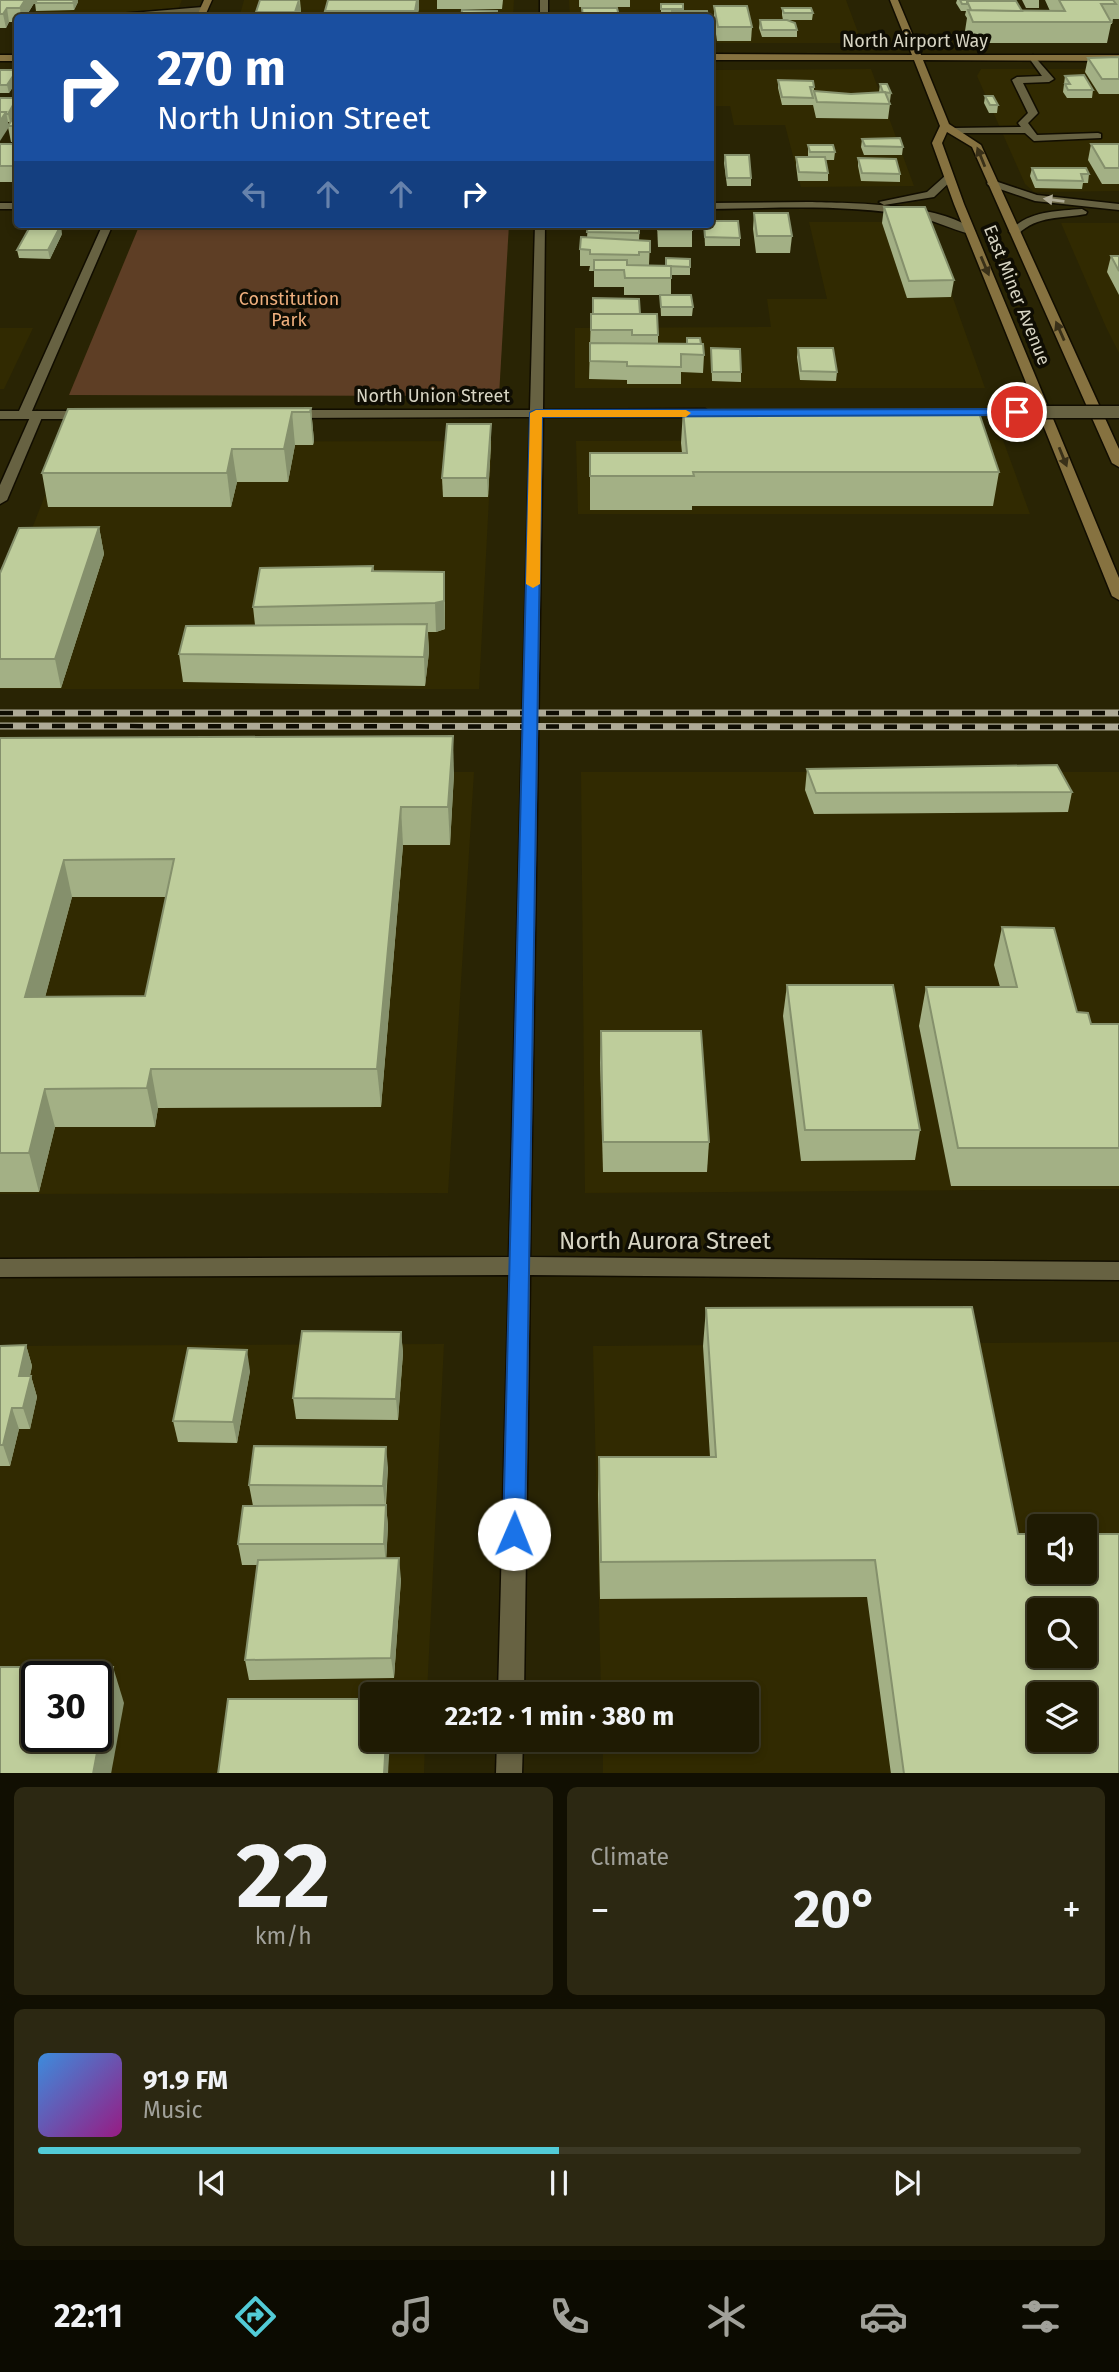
<!DOCTYPE html>
<meta charset="utf-8">
<style>
:root{--surface:#1f1b03;--page:#2c2812;--text:#f1f3f6;--muted:#a1a19a;--line:#3c3925;--accent:#52cbd7}
body{margin:0;font-family:"Fira Sans",sans-serif;background:var(--page);color:var(--text);height:100vh;display:flex;flex-direction:column;font-size:26px;white-space:nowrap}
*{box-sizing:border-box;margin:0}
p{font-size:23px;color:var(--muted)}
.icon{flex:none;width:38px;height:38px;fill:none;stroke:currentColor;stroke-width:2;stroke-linecap:round;stroke-linejoin:round}
.map{position:relative;height:1773px;overflow:hidden}
.panel{display:flex;flex-direction:column;gap:14px;padding:14px;background:#110f02;flex:1}
.panel>*{flex:none}
.hud{position:absolute;left:14px;top:14px;width:700px;height:214px;border-radius:7px;box-shadow:0 4px 10px #0003,0 0 0 2px var(--line);background:#1a4fa0;color:#fff;overflow:hidden}
.buttons{position:absolute;left:1027px;top:1514px;display:grid;gap:14px}
.buttons a{display:grid;place-items:center;width:70px;height:70px;border-radius:7px;background:var(--surface);box-shadow:0 4px 10px #0003,0 0 0 2px var(--line);font-size:35px}
.speed{position:absolute;left:21px;top:1661px;display:flex;gap:14px;font-size:35px;font-weight:700;text-align:center}
.speed>*{display:grid;place-content:center;width:91px;height:91px;border-radius:50%;background:var(--surface);box-shadow:0 4px 10px #0003,0 0 0 2px var(--line);line-height:1}
.speed .limit{border:4px solid #111;border-radius:10px;background:#fff;color:#111}
.pin{position:absolute;display:grid;place-items:center;width:60px;height:60px;color:#fff;margin:-30px;border:4px solid #fff;border-radius:50%;box-shadow:0 2px 7px #0007}
.me{position:absolute;width:77px;margin:-38px;rotate:1deg;stroke-linejoin:round;filter:drop-shadow(0 0 5px #0008)}
.turn{display:flex;align-items:center;gap:24px;height:147px;padding:0 28px;font-size:32px}
.turn .icon{width:91px;height:91px;stroke-width:2.5}
.turn b{display:block;font-size:49px;line-height:60px}
.lanes{display:flex;align-items:center;height:66px;padding:0 28px;background:#0003;justify-content:center;gap:35px;direction:ltr}
.lanes .off{opacity:.35}
.big{font-size:52px;font-weight:700;line-height:1.1}
.panel .card{flex:1;display:flex;flex-direction:column;justify-content:center;gap:10px;min-width:0;padding:0 24px;border-radius:10px;background:var(--page)}
.panel .dial{align-items:center;gap:0}
.dial b{font-size:91px;line-height:1}
.song{display:flex;align-items:center;gap:21px}
.cover{width:84px;height:84px;border-radius:10px;background:linear-gradient(135deg,hsl(210 70% 55%),hsl(310 70% 35%))}
.played{height:7px;border-radius:4px;background:linear-gradient(90deg,var(--accent) 50%,var(--line) 50%)}
.keys{display:flex;justify-content:space-around;direction:ltr}
.heat{display:flex;justify-content:space-between;align-items:center;font-size:38px;direction:ltr}
.panel .tiles{flex:1;display:grid;gap:14px;grid-template-columns:1fr 1fr}
.card:last-child{grid-column:span 2}
.trip{position:absolute;left:360px;top:1682px;width:399px;height:70px;border-radius:7px;background:var(--surface);box-shadow:0 4px 10px #0003,0 0 0 2px var(--line);font-weight:700;line-height:70px;text-align:center}
.tabs{display:flex;height:112px;justify-content:space-around;align-items:center;background:#0c0b01;color:var(--muted)}
.tabs .icon{width:49px;height:49px}
.tabs .selected{color:var(--accent)}
.tabs b{font-size:32px;color:var(--text)}
.map>svg:first-child{display:block}
</style>
<div class="map">
<svg width="1119" height="1774" viewBox="0 0 1119 1774">
<rect width="100%" height="100%" fill="#292404"/>
<g fill="#312a01" fill-rule="evenodd">
<path d="M41,0H182L175,17L31,18Z"/>
<path d="M244,0H514L513,17L239,18Z"/>
<path d="M569,0H846L862,43H711L710,18L570,17Z"/>
<path d="M871,69L914,186L801,187L785,125H734L730,106H711L710,70Z"/>
<path d="M981,69H1119V191L1034,192L1025,184L977,76Z"/>
<path d="M809,222H926L985,388H575V328L771,327L767,299H827Z"/>
<path d="M1061,223H1119V353L1106,327Z"/>
<path d="M0,328H33L4,389H0Z"/>
<path d="M1003,440L1030,514H578L576,441Z"/>
<path d="M492,441L479,689H0V610L66,442Z"/>
<path d="M0,772H474L448,1193L0,1194Z"/>
<path d="M581,772H1119V1189L585,1193Z"/>
<path d="M1119,1342V1773H603V1740H747V1694H601L593,1346ZM1040,1526H1085V1572H1040ZM1040,1610H1085V1656H1040ZM1040,1694H1085V1740H1040Z"/>
<path d="M444,1344L427,1694H373V1740H425L424,1773H0V1346ZM37,1676H96V1736H37Z"/>
</g>
<path fill="#5e3e25" d="M140,224H509L499,396L69,395Z"/>
<g fill="none" stroke-linecap="round" stroke-linejoin="round">
<defs>
<g id="lane">
<path d="M203,7L206,12L124,18H72Z"/>
<path d="M1033,55L1054,79L1049,82L1023,83L1038,113L1028,123L1037,135L1098,133L1101,134V138L1034,141L1025,133H951V129L954,128L1021,127L1018,123L1028,113L1012,80L1017,77L1042,76L1029,58Z"/>
<path d="M37,411L43,415L7,500L0,504V485L31,415Z"/>
</g>
<g id="street">
<rect x="540" y="0" width="8" height="18"/>
<path d="M945,176L954,178L934,197L884,205L879,202L927,192Z"/>
<path d="M992,180L1037,195L1119,204V210L1035,201L988,185L987,183Z"/>
<path d="M808,202C851,203 941,203 975,231L970,234C951,229 934,220 914,216C847,204 778,208 710,209V203Z"/>
<rect x="0" y="203" width="18" height="6"/>
<path d="M1082,209L1087,212L1086,214C1061,219 1038,215 1018,234L1009,232C1027,211 1056,211 1082,209Z"/>
<path d="M103,224H113L32,411H89L95,415L89,419H0V411H19Z"/>
<path d="M535,224H545L543,410L705,409L711,413L705,417H543L530,1257L1119,1262V1280L530,1275L524,1694H498L509,1275L0,1277V1259L509,1257L530,417L288,418L282,414L288,410H530Z"/>
<path d="M497,1740H523L522,1774H496Z"/>
</g>
<g id="secondary">
<path d="M204,0H212L204,18H196Z"/>
<path d="M890,0H898L921,55H1119V61L923,60L949,124L981,145L1119,449V467L1112,463L972,147L947,132L942,143L964,204L1119,578V600L1112,596L954,204L932,143L940,126L914,60H710V54L912,55Z"/>
<rect x="0" y="55" width="18" height="6"/>
</g>
</defs>
<use href="#lane" stroke="#110d00" stroke-width="3"/>
<use href="#street" stroke="#110d00" stroke-width="3"/>
<use href="#secondary" stroke="#110d00" stroke-width="3"/>
<use href="#lane" fill="#676242" fill-rule="evenodd"/>
<use href="#street" fill="#676242" fill-rule="evenodd"/>
<use href="#secondary" fill="#867240" fill-rule="evenodd"/>
<defs>
<g id="rail">
<path d="M0,713H1119"/>
<path d="M0,726L1119,727"/>
</g>
</defs>
<use href="#rail" stroke="#aeaa96" stroke-width="7"/>
<use href="#rail" stroke="#0f0d03" stroke-width="4.5" stroke-dasharray="13" stroke-linecap="butt"/>
<defs>
<path id="street-bridge" d="M992,412H1119"/>
</defs>
<use href="#street-bridge" stroke="#110d00" stroke-width="15" stroke-linecap="butt"/>
<use href="#street-bridge" stroke="#676242" stroke-width="12"/>
</g>
<g fill="#a3b085" fill-rule="evenodd">
<path d="M0,0H36L25,18H18V22H9L6,28H0Z"/>
<path d="M300,0L301,12L299,18H256V12Z"/>
<path d="M328,0H419V8L417,18H325V11Z"/>
<path d="M437,0H503L502,9H437Z"/>
<rect x="579" y="0" width="51" height="7"/>
<path d="M957,0H1008L1022,11H1050L1045,0H1119V19H1113L1112,24H1111L1107,43H971L965,31L967,18L965,15L966,11H961L956,3Z"/>
<path d="M1022,0H1039V8H1026Z"/>
<path d="M78,2L74,10L36,11L35,3Z"/>
<path d="M661,4H683V11L708,18L661,17Z"/>
<path d="M714,6L752,27L751,41H717L714,20Z"/>
<path d="M582,8H617L619,18H582Z"/>
<path d="M782,8L813,13L812,20H788L797,30V37H762L759,28L760,20H783L782,15Z"/>
<path d="M1119,57V94H1099L1085,72L1088,58Z"/>
<path d="M0,70H17L18,79L9,93H0Z"/>
<path d="M1065,76L1093,90L1092,98H1067L1063,92Z"/>
<path d="M778,80L814,87V91L851,94L879,92L880,84L891,93L890,101H889L890,104L888,119L816,118L813,105H782L778,88Z"/>
<path d="M985,96L998,105L997,113H989L984,103Z"/>
<path d="M0,98H17L10,122H7L8,126L18,110V142H11L8,127Z"/>
<path d="M862,139L903,147L902,155H864L861,147Z"/>
<rect x="0" y="144" width="18" height="38"/>
<path d="M1091,144H1119V184H1102L1088,160Z"/>
<path d="M808,145L835,152L834,160H826L828,173V181H798L796,165V157H808Z"/>
<path d="M725,155L751,178V186H727L724,163Z"/>
<path d="M858,158L900,174V182L861,181L858,166Z"/>
<path d="M1032,168L1089,174L1088,183H1083L1082,189L1035,188L1030,176Z"/>
<path d="M884,207L954,280L951,297L907,298L882,223Z"/>
<path d="M754,213L792,236L790,253H756L753,229Z"/>
<path d="M588,224H640L639,240L650,241L649,265L666,266V258L690,267V275H671V295L693,307L692,316H661L660,295H624V287H594V271H589L590,266H580V249L587,238Z"/>
<path d="M657,224H692V247H658Z"/>
<path d="M704,224L740,238V246H705Z"/>
<path d="M62,234L50,259L19,258L17,250Z"/>
<path d="M1111,256H1119V295L1107,272Z"/>
<path d="M591,314H640L658,335V344H700L704,355L703,373L681,372V384H627V380L589,379Z"/>
<path d="M711,348L741,372V382L712,381Z"/>
<path d="M798,348L837,372L836,381L800,380L797,357Z"/>
<path d="M311,408L314,441L313,445H295L288,482H237L231,507H48L42,473Z"/>
<path d="M683,410L999,472L993,506H692V510H590V453H682L681,443Z"/>
<path d="M491,443L488,497H443L442,478Z"/>
<path d="M99,527L104,554L61,688H0V573Z"/>
<path d="M373,566L374,571L445,600V629L436,632H428L429,652L425,686L183,682L179,654L255,625L253,607Z"/>
<path d="M0,738L454,773L450,845H403L381,1107L158,1108L155,1127H55L39,1192H0ZM72,897H166L145,996L45,997Z"/>
<path d="M807,769L1072,792L1068,812L814,814L805,790Z"/>
<path d="M1002,927L1077,1012L1091,1024H1119V1186H951L919,1026L926,987H1000L994,965Z"/>
<path d="M787,985L920,1130L915,1160L801,1161L783,1016Z"/>
<path d="M601,1031L709,1142L707,1172H603L600,1062Z"/>
<path d="M706,1308L1018,1534L1119,1774H891L867,1597L600,1599L598,1494L599,1457H710L703,1346Z"/>
<path d="M401,1332L403,1353L398,1420L296,1419L293,1398Z"/>
<path d="M26,1345L32,1366L30,1376H31L37,1397L30,1429H19L10,1466H0V1346Z"/>
<path d="M250,1371L237,1443L178,1442L173,1421Z"/>
<path d="M388,1467L386,1505L388,1526L386,1559L401,1579L394,1678L249,1680L245,1660L257,1565H242L238,1544L253,1506L249,1485Z"/>
</g>
<g fill="#85906c">
<path d="M25,0H36L25,18H21L20,8Z"/>
<path d="M74,0H78V2L74,10L73,3Z"/>
<path d="M299,0L301,12L299,18H296L295,12Z"/>
<path d="M417,0H419V8L417,18H415V11Z"/>
<path d="M7,8L9,22L6,28L3,14Z"/>
<path d="M17,70L18,79L9,93L7,85Z"/>
<path d="M17,98L18,108L10,122L8,114Z"/>
<path d="M6,112L9,127L0,141V121Z"/>
<path d="M61,225L62,234L50,259L48,250Z"/>
<path d="M311,408L314,441L313,445L310,412Z"/>
<path d="M292,412L295,445L288,482L284,449Z"/>
<path d="M491,424V443L488,497L487,478Z"/>
<path d="M232,449L237,482L231,507L227,473Z"/>
<path d="M99,527L104,554L61,688L55,659Z"/>
<path d="M444,572L445,629L436,632L435,603Z"/>
<path d="M427,624L429,652L425,686L424,657Z"/>
<path d="M453,736L454,773L450,845L448,807Z"/>
<path d="M401,807L403,845L381,1107L377,1069Z"/>
<path d="M64,860L72,897L35,1035L25,997Z"/>
<path d="M151,1069L158,1108L155,1127L147,1088Z"/>
<path d="M45,1089L55,1127L39,1192L29,1153Z"/>
<path d="M401,1332L403,1353L398,1420L396,1399Z"/>
<path d="M26,1345L32,1366L25,1397L19,1376Z"/>
<path d="M247,1350L250,1371L237,1443L233,1422Z"/>
<path d="M31,1376L37,1397L30,1429L23,1408Z"/>
<path d="M12,1408L19,1429L10,1466L3,1445Z"/>
<path d="M386,1447L388,1467L385,1506L383,1486Z"/>
<path d="M386,1505L388,1526L386,1565L384,1544Z"/>
<path d="M399,1558L401,1579L394,1678L391,1658Z"/>
<path d="M113,1667L124,1703L111,1774H93Z"/>
<path d="M386,1740H390L388,1774H384Z"/>
</g>
<g fill="#becd9b" stroke="#85906c" stroke-width="2" fill-rule="evenodd">
<path d="M0,0H25L20,8H7L3,14H0Z"/>
<path d="M37,0H74L73,3H35Z"/>
<path d="M260,0H299L295,12H256Z"/>
<path d="M328,0H417L415,11H325Z"/>
<path d="M960,0H1008L1009,1H967V4H962Z"/>
<path d="M1059,0H1113L1116,4H1101L1111,22H973L968,10L1065,11Z"/>
<path d="M967,1H1016L1022,11L971,10Z"/>
<rect x="661" y="4" width="22" height="5"/>
<path d="M714,6H747L752,27H718Z"/>
<path d="M582,8H617L619,16L583,17Z"/>
<path d="M782,8H811L813,13H784Z"/>
<path d="M462,10L497,11V18H461Z"/>
<path d="M672,11H707L708,18H672Z"/>
<path d="M636,13H656L657,18H637Z"/>
<path d="M760,20H787L795,23L797,30H762Z"/>
<path d="M1119,57V79H1102L1088,58Z"/>
<path d="M0,70H17L7,85H0Z"/>
<path d="M1084,75L1093,90H1068L1065,84H1070L1065,76Z"/>
<path d="M778,80L813,81L814,87H810L813,98L782,97Z"/>
<path d="M880,84H887L891,93L883,92Z"/>
<path d="M814,91L851,94L885,92L890,104L817,102Z"/>
<path d="M985,96H993L998,105H990Z"/>
<path d="M0,98H17L8,114H6V112H0Z"/>
<path d="M18,110V126H8Z"/>
<path d="M0,112H6L0,121Z"/>
<path d="M900,138L903,147L865,146L862,139Z"/>
<rect x="0" y="144" width="18" height="22"/>
<path d="M1091,144H1119V168H1105Z"/>
<path d="M808,145H833L835,152H810Z"/>
<path d="M725,155H749L751,178H727Z"/>
<path d="M796,157H825L828,173L799,172Z"/>
<path d="M858,158L896,159L900,174L862,173Z"/>
<path d="M1032,168H1086L1089,174H1081L1083,181L1037,180Z"/>
<path d="M884,207H925L954,280L909,281Z"/>
<path d="M754,213H788L792,236H757Z"/>
<path d="M710,221H738L740,238L705,237L704,224H710Z"/>
<path d="M588,224H639V233L587,232Z"/>
<rect x="658" y="224" width="34" height="6"/>
<path d="M31,225H61L48,250H17Z"/>
<path d="M581,237L650,241V252H639V255L590,254V250L580,249Z"/>
<path d="M1111,256H1119V271Z"/>
<path d="M666,258L690,259V267L666,266Z"/>
<path d="M594,260H627V265L671,266V278H625L624,270H594Z"/>
<path d="M660,295H691L693,307H661Z"/>
<path d="M593,298L639,299L640,314H593Z"/>
<path d="M591,314H657L658,335H632V330H591Z"/>
<path d="M687,338H700L701,344H687Z"/>
<path d="M590,343L703,344L704,355L681,354V367L627,366V362L590,361Z"/>
<path d="M711,348L740,349L741,372H712Z"/>
<path d="M798,348H833L837,372L801,371Z"/>
<path d="M311,408L310,412H292L284,449H232L227,473H42L68,409Z"/>
<path d="M683,410H978L999,472H693L694,476H590V453H687Z"/>
<path d="M447,424H491L487,478H442Z"/>
<path d="M99,527L55,659H0V573L19,528Z"/>
<path d="M373,566L372,571L444,572V601L435,603L253,607L260,568Z"/>
<path d="M427,624L424,657L179,654L186,626Z"/>
<path d="M453,736L448,807H401L377,1069H151L147,1088L45,1089L29,1153H0V738ZM174,859L145,996L25,997L64,860Z"/>
<path d="M1057,765L1072,792L816,793L807,769Z"/>
<path d="M1002,927L1054,928L1077,1012L1088,1013L1091,1024H1119V1148H958L926,987H1017Z"/>
<path d="M787,985H893L920,1130H805Z"/>
<path d="M601,1031H701L709,1142H603Z"/>
<path d="M972,1307L1018,1534H1040V1572H1085V1534H1119V1774H904L875,1560L601,1562L599,1457H716L706,1308ZM1040,1610H1085V1656H1040ZM1040,1694H1085V1740H1040Z"/>
<path d="M302,1331L401,1332L396,1399L293,1398Z"/>
<path d="M26,1345L19,1376H31L23,1408H12L3,1445H0V1346Z"/>
<path d="M188,1348L247,1350L233,1422L173,1421Z"/>
<path d="M254,1446L386,1447L383,1486L249,1485Z"/>
<path d="M386,1505L384,1544H238L243,1506Z"/>
<path d="M399,1558L391,1658L245,1660L258,1560Z"/>
<path d="M0,1667H113L93,1774H0ZM37,1676H96V1736H37Z"/>
<path d="M228,1699H373V1740H386L384,1774H218Z"/>
</g>
<defs><path id="oneway-solid" d="M-6-.8H1V-3.2L6.5 0L1 3.2V.8H-6Z" transform="scale(1.75)"/></defs>
<g fill="#393018">
<use href="#oneway-solid" transform="translate(981 157) rotate(-112)"/>
<use href="#oneway-solid" transform="translate(985 266) rotate(67)"/>
<use href="#oneway-solid" transform="translate(1060 331) rotate(-114)"/>
<use href="#oneway-solid" transform="translate(1063 457) rotate(68)"/>
</g>
<use fill="#b0ac96" href="#oneway-solid" transform="translate(1054 200) rotate(-173)"/>
<path fill="#1a73e8" stroke="#114b97" stroke-width="2" d="M1017,409L1023,412L1021,415L542,417L525,1534L522,1541L514,1544L506,1541L503,1534L530,413L536,410Z"/>
<path fill="#f59e0b" d="M536,410H686L691,413L686,417H542L540,584L533,588L526,584L530,413Z"/>
<g text-anchor="middle" dominant-baseline="central" stroke-width="7" stroke-linejoin="round" paint-order="stroke">
<g font-size="18" fill="#d7d4c3" stroke="#0f0d03">
<text x="915" y="41">North Airport Way</text>
<text transform="translate(1017 295) rotate(68)">East Miner Avenue</text>
<text x="433" y="396">North Union Street</text>
</g>
<g font-size="18" fill="#efaf7d" stroke="#0f0d03">
<text x="289" y="299">Constitution<tspan x="289" dy="21">Park</tspan></text>
</g>
<g font-size="24" fill="#d7d4c3" stroke="#0f0d03">
<text x="665" y="1241">North Aurora Street</text>
</g>
</g>
</svg>
<div class="buttons">
<a><svg class="icon" aria-label="sound" viewBox="0 0 24 24"><path d="M4 9h4l5-4v14l-5-4H4zM17 9q2 3 0 6"/></svg></a>
<a><svg class="icon" aria-label="search" viewBox="0 0 24 24"><circle cx="10" cy="10" r="6"/><path d="M15 15l6 6"/></svg></a>
<a><svg class="icon" aria-label="layers" viewBox="0 0 24 24"><path d="M12 4l9 5-9 5-9-5zM3 14l9 5 9-5"/></svg></a>
</div>
<div class="speed"><div class="limit">30</div></div>
<div class="pin" style="left:1017px;top:412px;background:#d93025"><svg class="icon" aria-label="arrive" viewBox="0 0 24 24"><path d="M6 21V4h12l-3 4 3 4H6"/></svg></div>
<svg class="me" style="left:514px;top:1534px" viewBox="-20 -20 40 40"><circle r="19" fill="#fff"/><path d="M0-13L10 11 0 6-10 11z" fill="#1a73e8"/></svg>
<div class="trip">22:12 · 1 min · 380 m</div>
<div class="hud">
<div class="turn"><svg class="icon" aria-label="right" viewBox="0 0 24 24"><path d="M7 20v-9h11M14 6l5 5-5 5"/></svg><div><b>270 m</b>North Union Street</div></div>
<div class="lanes"><svg class="icon off" aria-label="left" viewBox="0 0 24 24"><path d="M17 20v-9H6M10 6l-5 5 5 5"/></svg><svg class="icon off" aria-label="ahead" viewBox="0 0 24 24"><path d="M12 20V5M6 11l6-6 6 6"/></svg><svg class="icon off" aria-label="ahead" viewBox="0 0 24 24"><path d="M12 20V5M6 11l6-6 6 6"/></svg><svg class="icon" aria-label="right" viewBox="0 0 24 24"><path d="M7 20v-9h11M14 6l5 5-5 5"/></svg></div>
</div>
</div>
<section class="panel">
<div class="tiles">
<div class="card dial"><b>22</b><p>km/h</p></div>
<div class="card"><p>Climate</p>
<div class="heat"><a>−</a><b class="big">20°</b><a>+</a></div>
</div>
<div class="card">
<div class="song"><i class="cover"></i><div><b>91.9 FM</b><p>Music</p></div></div>
<div class="played"></div>
<div class="keys"><svg class="icon" aria-label="previous" viewBox="0 0 24 24"><path d="M18 5L8 12l10 7zM5 5v14"/></svg><svg class="icon" aria-label="pause" viewBox="0 0 24 24"><path d="M8 5v14M16 5v14"/></svg><svg class="icon" aria-label="next" viewBox="0 0 24 24"><path d="M6 5l10 7-10 7zM19 5v14"/></svg></div>
</div>
</div>
</section>
<nav class="tabs">
<b>22:11</b>
<svg class="icon selected" aria-label="directions" viewBox="0 0 24 24"><path d="M12 3l9 9-9 9-9-9zM9 14v-3h6M13 9l2 2-2 2"/></svg>
<svg class="icon" aria-label="music" viewBox="0 0 24 24"><path d="M9 18V5l10-2v13"/><circle cx="6" cy="18" r="3"/><circle cx="16" cy="16" r="3"/></svg>
<svg class="icon" aria-label="phone" viewBox="0 0 24 24"><path d="M5 4h4l2 5-3 2q2 4 5 5l2-3 5 2v4C11 20 4 13 5 4z"/></svg>
<svg class="icon" aria-label="climate" viewBox="0 0 24 24"><path d="M12 3v18M4 7l16 10M4 17L20 7"/></svg>
<svg class="icon" aria-label="car" viewBox="0 0 24 24"><path d="M5 17H2v-5l4-1 3-4h7l3 4 3 1v5h-3M9 17h6M6 11h13"/><circle cx="7" cy="17" r="2"/><circle cx="17" cy="17" r="2"/></svg>
<svg class="icon" aria-label="filters" viewBox="0 0 24 24"><path d="M4 7h16M4 17h16"/><circle cx="9" cy="7" r="2"/><circle cx="15" cy="17" r="2"/></svg>
</nav>
